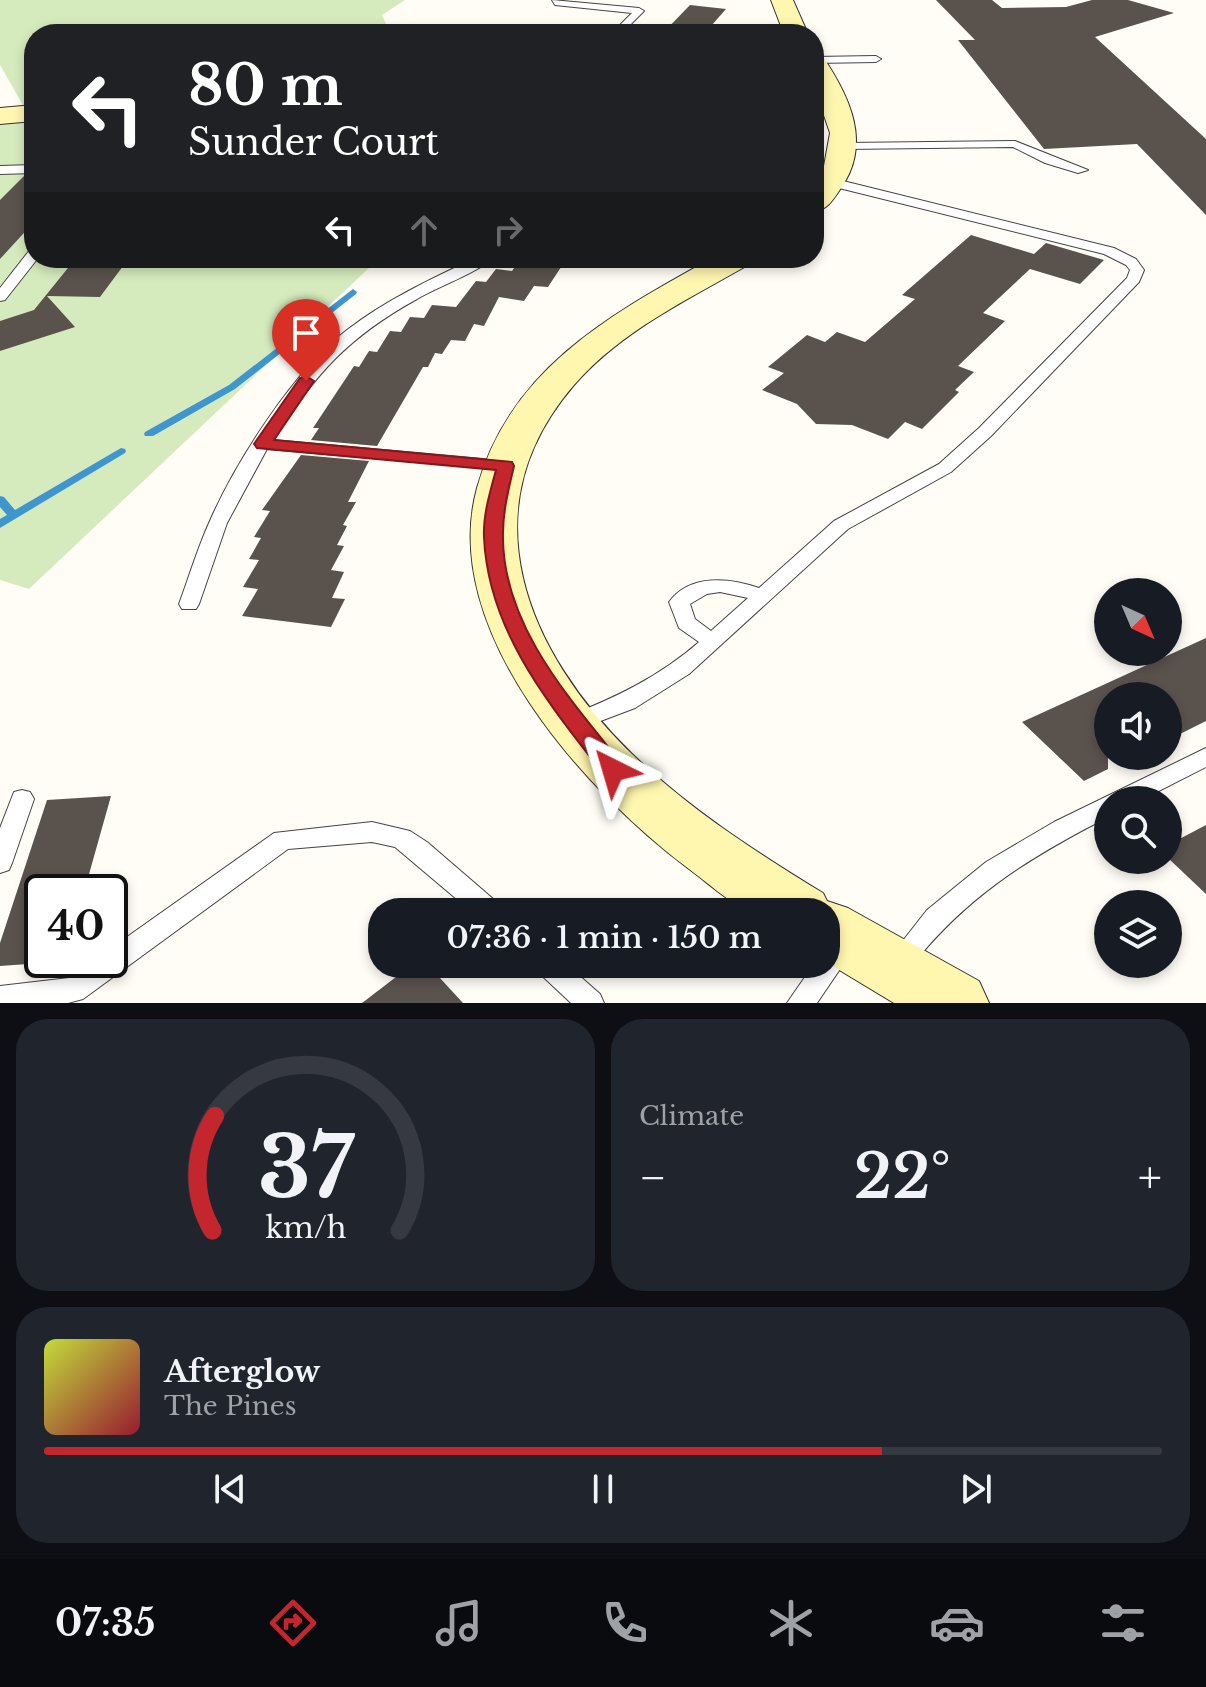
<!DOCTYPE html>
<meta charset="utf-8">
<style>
:root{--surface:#171b24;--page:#20242c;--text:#f1f3f6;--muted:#9ea1a6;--line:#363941;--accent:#c4262e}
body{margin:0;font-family:"Libre Baskerville",serif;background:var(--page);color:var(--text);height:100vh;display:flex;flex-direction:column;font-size:30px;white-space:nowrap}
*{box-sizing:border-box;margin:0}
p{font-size:26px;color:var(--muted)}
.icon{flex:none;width:44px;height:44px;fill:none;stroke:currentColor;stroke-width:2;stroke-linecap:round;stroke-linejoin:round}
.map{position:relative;height:1003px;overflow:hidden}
.details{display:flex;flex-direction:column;gap:16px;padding:16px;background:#0d0f14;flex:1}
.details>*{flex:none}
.hud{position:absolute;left:24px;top:24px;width:800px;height:244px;border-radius:32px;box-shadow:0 4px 12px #0003;background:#202124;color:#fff;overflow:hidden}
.needle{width:52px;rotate:136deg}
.tools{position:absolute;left:1094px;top:578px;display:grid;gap:16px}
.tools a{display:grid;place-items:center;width:88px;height:88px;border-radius:50%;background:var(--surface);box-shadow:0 4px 12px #0003;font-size:40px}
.speed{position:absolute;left:24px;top:874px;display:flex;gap:16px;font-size:40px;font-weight:700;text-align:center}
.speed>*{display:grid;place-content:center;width:104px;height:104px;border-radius:50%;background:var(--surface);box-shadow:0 4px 12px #0003;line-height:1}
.speed .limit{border:4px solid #111;border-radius:12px;background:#fff;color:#111}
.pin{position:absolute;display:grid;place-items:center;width:68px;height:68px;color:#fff;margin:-82px -34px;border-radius:50% 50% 50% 0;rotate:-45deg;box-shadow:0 0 8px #0007}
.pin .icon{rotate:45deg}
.me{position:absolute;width:88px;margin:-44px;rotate:320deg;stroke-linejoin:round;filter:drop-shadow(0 0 6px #0008)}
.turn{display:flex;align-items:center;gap:28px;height:168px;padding:0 32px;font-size:36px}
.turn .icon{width:104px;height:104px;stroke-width:2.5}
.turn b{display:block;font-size:56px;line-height:68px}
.lanes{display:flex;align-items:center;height:76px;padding:0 32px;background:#0003;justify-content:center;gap:40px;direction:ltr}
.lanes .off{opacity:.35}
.big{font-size:60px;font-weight:600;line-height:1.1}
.details .tile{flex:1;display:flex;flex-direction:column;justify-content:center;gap:12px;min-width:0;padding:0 28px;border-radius:32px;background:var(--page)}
.details .dial{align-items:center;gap:0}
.dial svg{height:208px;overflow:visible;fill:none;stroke:var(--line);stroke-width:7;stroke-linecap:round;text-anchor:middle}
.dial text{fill:var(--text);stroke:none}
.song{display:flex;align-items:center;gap:24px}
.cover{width:96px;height:96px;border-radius:12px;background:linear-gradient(135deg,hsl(70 70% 55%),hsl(350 70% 35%))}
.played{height:8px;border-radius:4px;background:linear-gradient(90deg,var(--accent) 75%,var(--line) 75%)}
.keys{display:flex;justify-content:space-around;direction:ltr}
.heat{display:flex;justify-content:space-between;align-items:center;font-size:44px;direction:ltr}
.details .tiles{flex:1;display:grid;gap:16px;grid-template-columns:1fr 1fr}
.tile:last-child{grid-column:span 2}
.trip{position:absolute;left:368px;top:898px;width:472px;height:80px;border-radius:32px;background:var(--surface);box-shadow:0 4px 12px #0003;font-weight:600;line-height:80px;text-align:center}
.dock{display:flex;height:128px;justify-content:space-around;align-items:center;background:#090b0e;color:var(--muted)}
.dock .icon{width:56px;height:56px}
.dock .active{color:var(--accent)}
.dock b{font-size:36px;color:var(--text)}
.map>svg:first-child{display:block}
</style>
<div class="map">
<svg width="1206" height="1003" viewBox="0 0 1206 1003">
<rect width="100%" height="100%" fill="#fffdf5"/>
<g fill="#d5ebbd">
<path d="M0,0H405L382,15L387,26L372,34H34V104L23,105L0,65Z"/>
<path d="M34,119V258H288L370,267L29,589L0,580V122Z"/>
</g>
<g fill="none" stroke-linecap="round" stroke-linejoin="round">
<g fill="#3f96cf" fill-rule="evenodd">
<path d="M353,289L357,292L356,294L235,389L153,436H145L144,434L145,432L229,385Z"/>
<path d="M121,448L125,449L126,451L125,453L0,528V519L7,515L0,507V496L4,497L15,510Z"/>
</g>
</g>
<g fill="#5a524d">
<path d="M936,0H992L1002,8L1066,7L1092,0H1128L1174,13L1095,37L1206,139V215L1137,144L1044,149L958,40H975Z"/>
<path d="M690,5L726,9L704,34H662Z"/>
<path d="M24,176H34V222L0,259V200Z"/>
<path d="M971,235L1034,254L1046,243L1104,260L1080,284L1030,269L983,313L1005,321L958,366L974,372L955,390L959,392L922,429L905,422L888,439L852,425L816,424L797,404L762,390L784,373L768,367L807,335L825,342L837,332L865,342L915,299L902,295Z"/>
<path d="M76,258H129L100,297L47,296L75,327L0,351V321L34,310Z"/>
<path d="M521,258H567L548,287L534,286L524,301L499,297L484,326L474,324L465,341L451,340L442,354L435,353L428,367H423L377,446L311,440L319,428H313L354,366L359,367L369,351L377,352L390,331L401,332L410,317L424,318L432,305L456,307L476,281L486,282L496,269L512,271Z"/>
<path d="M301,455L369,461L348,502H356L343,525L347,526L337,545L344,546L331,570L344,572L332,598L345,599L331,627L242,616L258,589L243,587L259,560L249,559L261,538L254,537L270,511L262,510Z"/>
<path d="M1206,638V721L1168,740V696H1108V769L1084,781L1022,722Z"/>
<path d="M111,796L84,892H42V963L0,966V943L47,800Z"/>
<path d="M1206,825V894L1168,858V845Z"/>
<path d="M413,964H427L463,1003H362Z"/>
</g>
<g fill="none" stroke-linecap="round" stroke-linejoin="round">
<defs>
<g id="lane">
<path d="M552,0L639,8L644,11L621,34H611L632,13L555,5Z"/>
<path d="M471,30L495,34H467Z"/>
<path d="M814,57L876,56L881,59L876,62L814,63Z"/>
<path d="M1015,141L1088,170L1078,173L1045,163L1013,147L845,149L839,146L845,143Z"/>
<path d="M34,165V173L0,174V166Z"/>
<path d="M831,178L1114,248L1136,259L1144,270L1139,282L991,436L951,472L848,529L689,674L635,708L574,731L566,729L563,723L566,717C615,698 659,677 699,642L679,628L669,602C690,573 731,578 759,588L834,521L939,464L979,428L1127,278L1130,270L1126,265L1104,254L827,185V179ZM720,592L748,598L711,631L695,619L690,604L707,594Z"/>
<path d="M34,250V258H38L5,300L0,301V288L29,251Z"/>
<path d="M475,258H493C475,274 439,286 417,299C348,337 315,374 273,440L505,461L511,462L514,466L511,470L267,449L227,523L199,604L196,609H182L179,604C189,577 197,550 209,523C235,463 294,370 347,330C386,300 431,279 475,258Z"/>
<path d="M1206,748V767L1141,800H1108V817C1028,858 965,897 909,969L900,973L891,969L887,961L927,910L986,862L1054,822Z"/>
<path d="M22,790L30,792L34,799L12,863L9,870L0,873V828L14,792Z"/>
<path d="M372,822L410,831L427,842L499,904L503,912H472L395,847L372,842L288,849L83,999L68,1003H0V986L69,978L95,960H110V949L274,833Z"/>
<path d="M842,935L851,939L855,947L817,1003H787L814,964H826C826,949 827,941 842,935Z"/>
<path d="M534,964H566L600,994L604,1003H571L538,972Z"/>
</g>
<g id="secondary">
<path d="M771,0H793L808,34H784Z"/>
<path d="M814,55L823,57C850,97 872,144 841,188C833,200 828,209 814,212V183L824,166L830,133L814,86Z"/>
<path d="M34,105V121L0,124V108Z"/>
<path d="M712,258H753L748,265C687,300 621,331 574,385C466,510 527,652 632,754C689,809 756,852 823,893L827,901L848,908L979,981L989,1003H894L826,962V912C808,912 763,917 748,911C727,901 707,882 689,869C585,791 438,630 477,488C510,368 612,314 712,258Z"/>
</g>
</defs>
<use href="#lane" stroke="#444" stroke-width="2"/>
<use href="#secondary" stroke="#333" stroke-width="2"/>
<use href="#lane" fill="#fff" fill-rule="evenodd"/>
<use href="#secondary" fill="#fff6b0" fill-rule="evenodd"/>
</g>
<path fill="#c4262e" stroke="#7f191e" stroke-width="2" d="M306,376L314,381L274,440L512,462L514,466C509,488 503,510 503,533C501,623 569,698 622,764L625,770L622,776L613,779L605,776C550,705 488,632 484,537C483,515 490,492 496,470L257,448L254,444L300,378Z"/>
</svg>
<div class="tools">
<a><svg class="needle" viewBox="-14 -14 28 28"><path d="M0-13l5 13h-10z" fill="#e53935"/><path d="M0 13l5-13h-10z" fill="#9ea1a6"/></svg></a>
<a><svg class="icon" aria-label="sound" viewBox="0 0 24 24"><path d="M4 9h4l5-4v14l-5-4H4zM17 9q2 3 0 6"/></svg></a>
<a><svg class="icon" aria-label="search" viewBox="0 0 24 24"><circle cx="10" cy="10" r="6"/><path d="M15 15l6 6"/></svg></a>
<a><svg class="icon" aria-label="layers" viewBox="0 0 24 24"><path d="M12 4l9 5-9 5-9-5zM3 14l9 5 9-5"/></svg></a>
</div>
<div class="speed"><div class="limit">40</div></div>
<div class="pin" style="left:306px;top:381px;background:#d93025"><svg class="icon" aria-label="arrive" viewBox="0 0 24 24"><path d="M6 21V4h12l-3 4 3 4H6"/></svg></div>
<svg class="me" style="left:613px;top:770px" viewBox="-20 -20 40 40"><path d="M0-17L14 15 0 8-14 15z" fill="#c4262e" stroke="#fff" stroke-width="4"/></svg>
<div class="trip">07:36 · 1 min · 150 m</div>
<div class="hud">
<div class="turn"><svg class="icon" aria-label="left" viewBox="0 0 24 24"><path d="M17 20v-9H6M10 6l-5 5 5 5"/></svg><div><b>80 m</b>Sunder Court</div></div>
<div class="lanes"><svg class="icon" aria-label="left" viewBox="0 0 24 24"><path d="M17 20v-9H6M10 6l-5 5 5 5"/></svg><svg class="icon off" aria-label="ahead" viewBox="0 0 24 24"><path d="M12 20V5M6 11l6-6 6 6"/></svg><svg class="icon off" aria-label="right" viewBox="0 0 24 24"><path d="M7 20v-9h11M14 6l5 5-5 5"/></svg></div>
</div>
</div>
<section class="details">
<div class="tiles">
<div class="tile dial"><svg viewBox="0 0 100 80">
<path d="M14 69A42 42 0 1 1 86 69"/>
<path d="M14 69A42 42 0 0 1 15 25" stroke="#c4262e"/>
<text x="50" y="56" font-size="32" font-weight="700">37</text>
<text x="50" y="72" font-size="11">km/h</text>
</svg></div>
<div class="tile"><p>Climate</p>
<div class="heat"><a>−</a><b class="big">22°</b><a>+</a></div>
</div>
<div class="tile">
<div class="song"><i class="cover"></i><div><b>Afterglow</b><p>The Pines</p></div></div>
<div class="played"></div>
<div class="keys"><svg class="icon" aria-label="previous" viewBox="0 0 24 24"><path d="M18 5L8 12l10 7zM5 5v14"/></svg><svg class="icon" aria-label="pause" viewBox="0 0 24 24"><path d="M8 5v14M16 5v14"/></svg><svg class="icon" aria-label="next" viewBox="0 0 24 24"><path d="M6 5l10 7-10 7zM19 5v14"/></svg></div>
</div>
</div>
</section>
<nav class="dock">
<b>07:35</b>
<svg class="icon active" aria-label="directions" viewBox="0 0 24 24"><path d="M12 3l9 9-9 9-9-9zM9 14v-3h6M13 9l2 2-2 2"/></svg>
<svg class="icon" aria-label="music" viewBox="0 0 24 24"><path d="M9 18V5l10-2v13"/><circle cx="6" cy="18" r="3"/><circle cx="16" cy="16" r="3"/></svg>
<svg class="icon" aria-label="phone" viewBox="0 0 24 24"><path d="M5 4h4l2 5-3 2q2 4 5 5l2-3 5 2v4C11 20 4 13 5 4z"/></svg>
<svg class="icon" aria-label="climate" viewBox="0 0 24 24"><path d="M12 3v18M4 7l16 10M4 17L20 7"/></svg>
<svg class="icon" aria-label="car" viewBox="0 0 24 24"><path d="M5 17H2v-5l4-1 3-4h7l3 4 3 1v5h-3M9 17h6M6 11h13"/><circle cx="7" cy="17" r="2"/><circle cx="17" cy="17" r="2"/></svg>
<svg class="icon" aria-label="filters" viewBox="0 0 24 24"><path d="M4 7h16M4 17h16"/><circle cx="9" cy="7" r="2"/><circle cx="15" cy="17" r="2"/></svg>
</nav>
